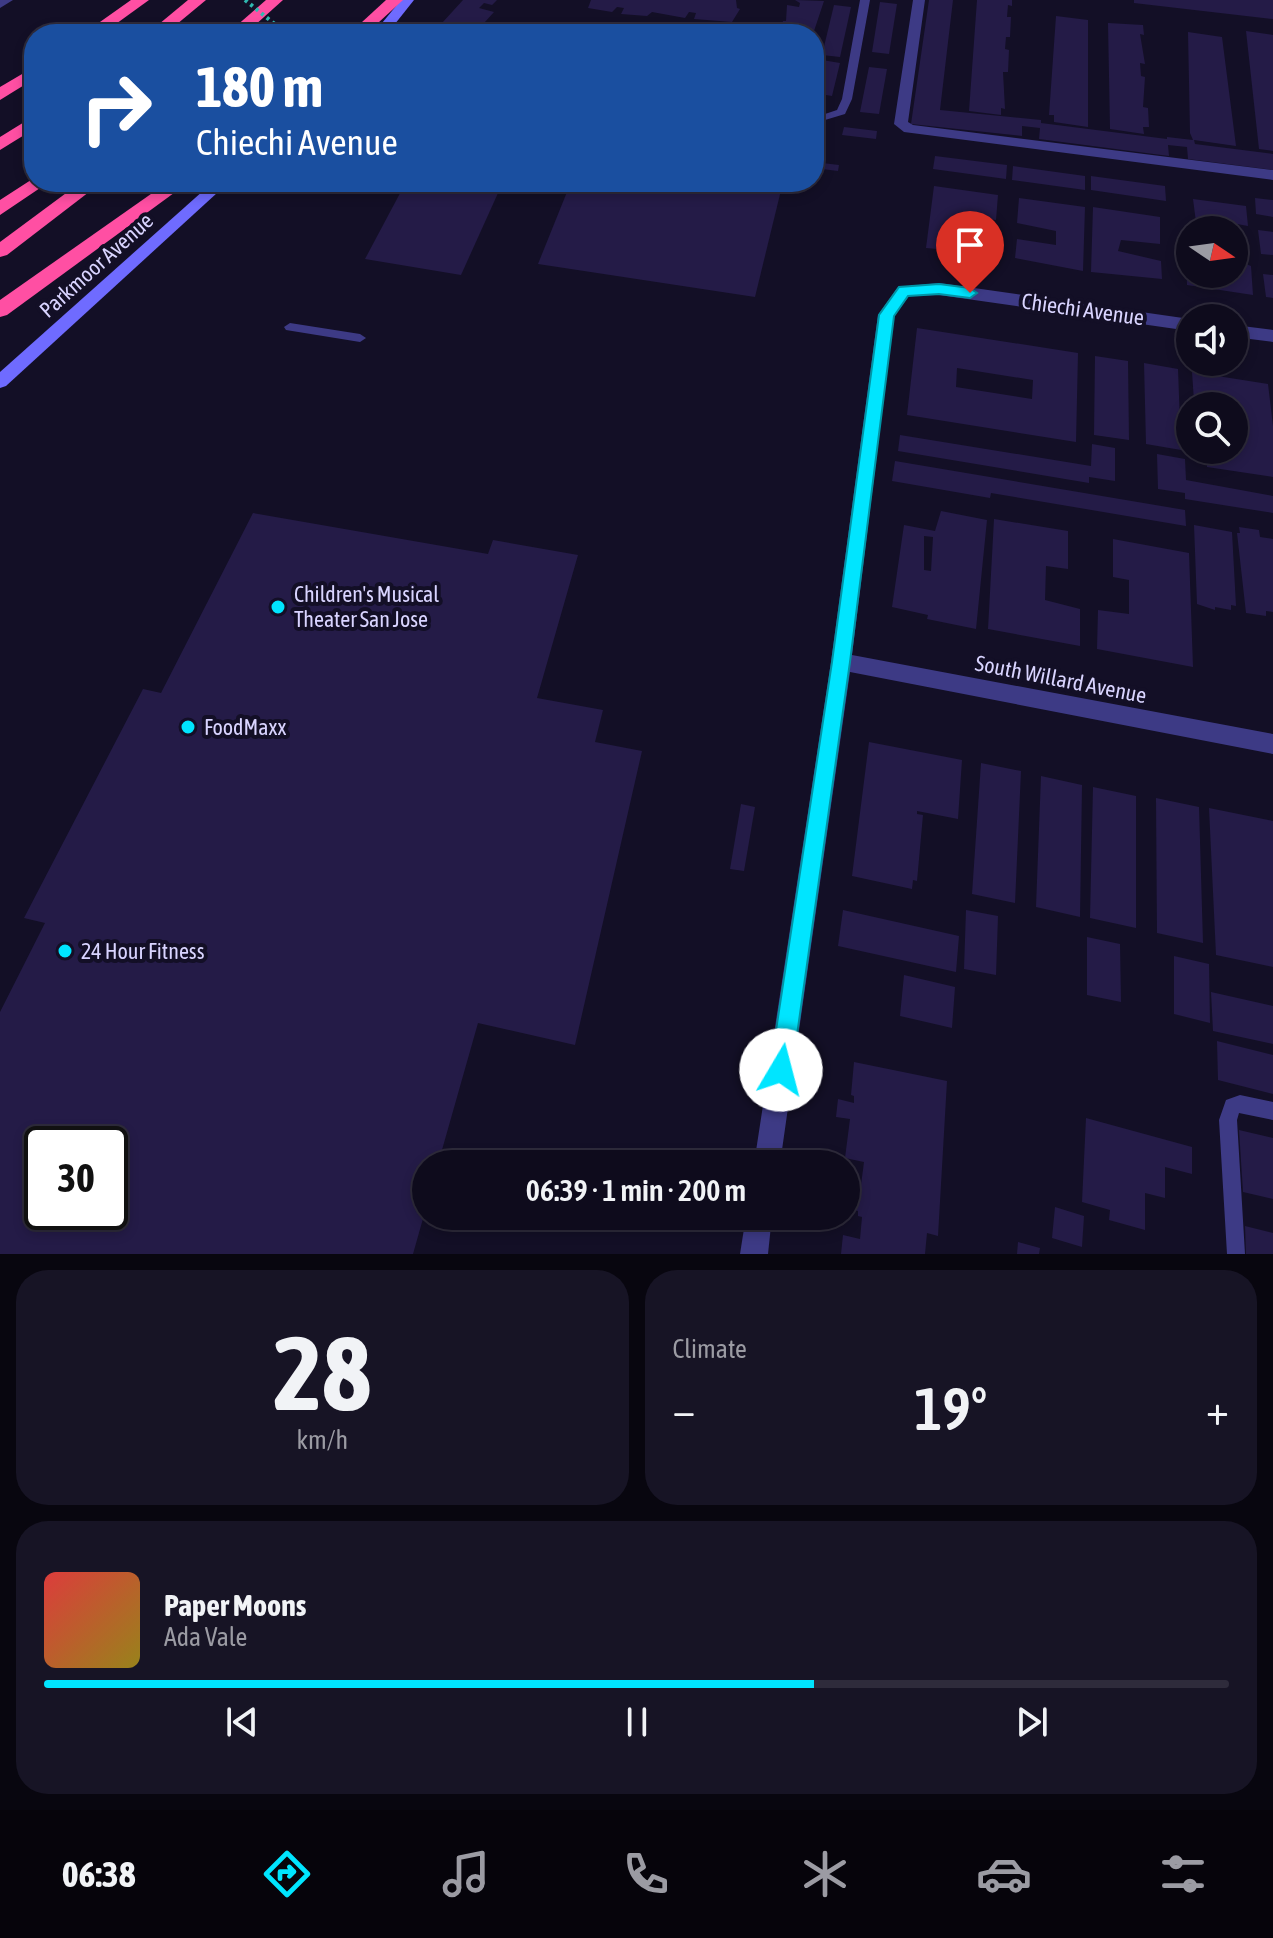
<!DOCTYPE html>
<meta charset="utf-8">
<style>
:root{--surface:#0e0b1c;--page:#171425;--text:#f1f3f6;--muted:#9b9ba3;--line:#2e2b3b;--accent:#00e5ff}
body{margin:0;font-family:"Asap Condensed",sans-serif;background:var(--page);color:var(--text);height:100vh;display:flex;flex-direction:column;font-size:30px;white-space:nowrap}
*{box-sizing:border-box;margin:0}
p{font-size:26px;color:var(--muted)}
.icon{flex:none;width:44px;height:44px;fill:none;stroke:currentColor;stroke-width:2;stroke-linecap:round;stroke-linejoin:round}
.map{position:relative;height:1254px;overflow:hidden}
.details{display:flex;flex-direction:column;gap:16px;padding:16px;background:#08060f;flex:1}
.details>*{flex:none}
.guide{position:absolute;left:24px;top:24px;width:800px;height:168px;border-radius:32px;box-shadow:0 4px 12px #0003,0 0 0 2px var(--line);background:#1a4fa0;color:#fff;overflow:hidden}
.needle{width:52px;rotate:103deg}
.controls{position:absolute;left:1176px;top:216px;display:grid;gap:16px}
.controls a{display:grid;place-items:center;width:72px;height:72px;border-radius:50%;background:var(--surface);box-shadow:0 4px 12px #0003,0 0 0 2px var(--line);font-size:40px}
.speed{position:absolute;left:24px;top:1126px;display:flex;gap:16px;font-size:40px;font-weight:700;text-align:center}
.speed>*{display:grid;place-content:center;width:104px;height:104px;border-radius:50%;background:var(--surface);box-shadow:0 4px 12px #0003,0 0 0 2px var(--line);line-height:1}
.speed .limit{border:4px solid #111;border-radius:12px;background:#fff;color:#111}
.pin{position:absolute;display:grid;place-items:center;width:68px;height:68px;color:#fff;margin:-82px -34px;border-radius:50% 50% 50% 0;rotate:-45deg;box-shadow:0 0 8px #0007}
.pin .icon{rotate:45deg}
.me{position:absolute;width:88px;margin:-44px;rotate:8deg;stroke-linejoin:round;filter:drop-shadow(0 0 6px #0008)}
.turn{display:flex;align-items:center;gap:28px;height:168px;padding:0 40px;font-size:36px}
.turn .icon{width:104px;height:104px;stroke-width:2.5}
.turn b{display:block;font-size:56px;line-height:68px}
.big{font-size:60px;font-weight:600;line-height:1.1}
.details .widget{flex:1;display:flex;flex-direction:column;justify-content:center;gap:12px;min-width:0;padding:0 28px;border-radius:32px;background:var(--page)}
.details .dial{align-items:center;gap:0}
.dial b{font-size:104px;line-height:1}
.song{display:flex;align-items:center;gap:24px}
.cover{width:96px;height:96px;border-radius:12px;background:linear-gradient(135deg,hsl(0 70% 55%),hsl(50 70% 35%))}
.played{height:8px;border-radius:4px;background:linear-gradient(90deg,var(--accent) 65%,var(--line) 65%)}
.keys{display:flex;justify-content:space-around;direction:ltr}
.heat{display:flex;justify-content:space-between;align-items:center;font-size:44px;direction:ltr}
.details .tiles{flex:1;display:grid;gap:16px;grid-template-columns:1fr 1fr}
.widget:last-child{grid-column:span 2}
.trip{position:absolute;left:412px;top:1150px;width:448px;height:80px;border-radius:40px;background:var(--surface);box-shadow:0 4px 12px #0003,0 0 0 2px var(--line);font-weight:600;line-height:80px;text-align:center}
.menu{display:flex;height:128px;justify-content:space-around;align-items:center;background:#06040b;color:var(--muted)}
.menu .icon{width:56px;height:56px}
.menu .on{color:var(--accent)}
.menu b{font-size:36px;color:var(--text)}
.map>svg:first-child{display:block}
</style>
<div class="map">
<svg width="1273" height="1254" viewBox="0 0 1273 1254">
<rect width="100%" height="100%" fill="#130f26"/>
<g fill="#241b47" fill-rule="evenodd">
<path d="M463,0H497L492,5L484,3L479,8L494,12L475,33L460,30L456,34H432Z"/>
<path d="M591,0H736L737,8L740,9L732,22L694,19L696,13L689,12L685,18L652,12L647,16L621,14L624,8L617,7L612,12L588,8Z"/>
<path d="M795,0L824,1L813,34H790L792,29L781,27L783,21H786L787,5L799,7L800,3Z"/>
<path d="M929,0H953L940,110L1041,120V123L1167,139V137L1193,140L1190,133L1188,32L1222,37L1236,146L1194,140L1195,144L1273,154V170L1188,159L1187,147L1168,145L1169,156L1039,139L1040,128L1022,126V136L911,124Z"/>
<path d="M977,0H1012V6L1008,5L1007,17H1011L1010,37H1006L1005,49L1009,50L1008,72H1003L1005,109L1001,108V115L969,111Z"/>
<path d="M1134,0H1273V19L1134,3Z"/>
<path d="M880,2L897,4L889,54L872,52Z"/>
<path d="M834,5L851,7L840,57L822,55Z"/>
<path d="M1056,16L1088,20V127L1054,122V115H1049Z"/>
<path d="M509,23L545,25L544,30H554L555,24L593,31V25L620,28L619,34H497L502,24L504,27Z"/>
<path d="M1108,23L1143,25L1144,35L1140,34L1145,64L1140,63L1141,76L1145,77L1143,107L1148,108L1149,127H1143L1144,134L1110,129Z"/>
<path d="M1246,31L1273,35V151L1259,149Z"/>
<path d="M822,60L840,63L832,96L814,93Z"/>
<path d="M869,67L887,69L879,114L860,112Z"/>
<path d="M844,127L877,131L876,139L842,135Z"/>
<path d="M935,156L1007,165L1006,179L933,169Z"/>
<path d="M814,162L839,165L838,171L814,168Z"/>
<path d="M1013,166L1085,176V190L1012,180Z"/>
<path d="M1091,176L1165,186L1166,201L1091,190Z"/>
<path d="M406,182H503L461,275L365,259Z"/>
<path d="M571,182H783L755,297L538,264Z"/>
<path d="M934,186L998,195L996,220L958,216L957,223L953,222V229L994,236L993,254L926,248Z"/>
<path d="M1019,198L1085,207L1083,271L1015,258L1017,239L1056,245V231L1017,223Z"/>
<path d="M1255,198L1273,200V217L1256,214Z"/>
<path d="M1193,199L1246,206L1248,226L1237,224L1235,230H1197Z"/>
<path d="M1093,207L1160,217V244L1121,240L1118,251L1161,261L1162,279L1091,272Z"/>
<path d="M1258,230L1273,232V255L1261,254Z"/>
<path d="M1234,242L1238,261L1251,266L1253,295L1187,285L1186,256H1190V274H1234Z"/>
<path d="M1263,274L1273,275V298L1266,297Z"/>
<path d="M917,328L1078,353L1076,442L907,415ZM957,368L1033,380L1032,399L956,387Z"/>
<path d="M1095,356L1128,361L1129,440L1094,435Z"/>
<path d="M1144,363L1178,369L1181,450L1146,444Z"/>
<path d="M1192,372L1268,384L1273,426V477L1207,467L1206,450H1234V406L1194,401Z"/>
<path d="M900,435L1091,466L1092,444L1115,448V481L1089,477V483L898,451Z"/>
<path d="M1157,454L1185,459L1186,480L1273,496V513L1185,499V493L1158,489Z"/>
<path d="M895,461L1185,510L1186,526L991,493L990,498L892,481Z"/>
<path d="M941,511L987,520L976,629L927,619L928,615L892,607L904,525L935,531ZM924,536L933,537L931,571L924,570Z"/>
<path d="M253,513L488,554L493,540L578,555L537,698L603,710L595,742L642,751L575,1045L478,1023L438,1164H426V1208L413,1254H0V1012L45,923L24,918L143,689L161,693ZM42,1144H110V1212H42Z"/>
<path d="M994,519L1068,531V569L1046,566L1045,600L1080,609V646L988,629Z"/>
<path d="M1194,525L1232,532L1236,606L1231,605V610L1215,607V610L1197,604Z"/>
<path d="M1239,527L1259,530L1260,537L1273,539V612L1266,611V616L1246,613L1237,533H1240Z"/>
<path d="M1113,539L1189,553L1193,667L1097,649L1098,610L1129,614V580L1113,577Z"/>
<path d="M869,742L962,760L958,819L917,811V814L923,815L917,881L913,880L912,889L852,876Z"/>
<path d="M981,763L1021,771L1015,903L972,894Z"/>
<path d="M1041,776L1082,785L1080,917L1036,907Z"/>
<path d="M1093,787L1136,796V928L1090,918Z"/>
<path d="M1156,798L1199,807L1203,943L1157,933Z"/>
<path d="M741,804L755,807L744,871L730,869Z"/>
<path d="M1209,808L1273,821V967L1216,955Z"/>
<path d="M843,910L959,936L956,972L838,946Z"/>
<path d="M966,910L998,916L996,975L964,969Z"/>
<path d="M1087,937L1120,944L1121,1002L1087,995Z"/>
<path d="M1174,956L1209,964L1210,1023L1174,1014Z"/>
<path d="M904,975L955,987L952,1028L900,1016Z"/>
<path d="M1211,992L1273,1006V1044L1213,1031Z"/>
<path d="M1217,1041L1273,1055V1094L1218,1080Z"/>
<path d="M854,1062L947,1081L938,1236L927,1233L925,1254H841L843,1235L860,1239L862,1217L858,1216V1211L846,1208V1181L861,1185L864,1162L845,1158L850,1119L836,1117L838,1099L854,1103V1096L851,1095Z"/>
<path d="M1086,1118L1192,1147V1174L1165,1167V1198L1145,1193V1230L1109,1220L1110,1210L1082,1202Z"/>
<path d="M1239,1130L1273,1138V1199L1243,1192Z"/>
<path d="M1055,1207L1084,1216L1082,1247L1052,1238Z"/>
<path d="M1245,1226L1273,1233V1254H1246Z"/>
<path d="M1018,1242L1040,1248L1039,1254H1017Z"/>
</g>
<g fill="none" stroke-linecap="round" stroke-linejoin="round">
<g fill="#3d3a85" fill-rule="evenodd">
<path d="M860,0H870L852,99L845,114L825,120L814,118V112L825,114L837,110L842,99Z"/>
<path d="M290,323L360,334L366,338L360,342L286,330L284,327Z"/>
<path d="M1240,1095L1273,1102V1120L1239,1113L1237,1120L1245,1254H1227L1219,1120L1226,1100Z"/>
</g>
<g fill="#3d3a85" fill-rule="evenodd">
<path d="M0,0H13L0,8Z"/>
<path d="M913,0H925L908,122L913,125L1273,170V180L904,132L894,124Z"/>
<path d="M939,283L1190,319V331L939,295L909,296L894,316L852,655L1273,734V754L850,672L780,1164H754L831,662L878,315L898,287Z"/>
<path d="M1234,325L1273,330V342L1234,337Z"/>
<path d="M746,1216H772L768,1254H740Z"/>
</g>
<g fill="#6f6bff" fill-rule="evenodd">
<path d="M401,0H414L387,34H373Z"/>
<path d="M213,182H229L6,386L0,388V372Z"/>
</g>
<g fill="#ff4fa3" fill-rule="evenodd">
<path d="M131,0H149L102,34H83Z"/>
<path d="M188,0H206L165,34H147Z"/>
<path d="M266,0H283L245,34H227Z"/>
<path d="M386,0H403L366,34H349Z"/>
<path d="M34,67V79L0,100V87Z"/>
<path d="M34,116V129L0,150V137Z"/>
<path d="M34,178V182H49L0,215V200Z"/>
<path d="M81,182H102L7,255L0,257V242Z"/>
<path d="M168,182H189L7,315L0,317V300Z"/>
</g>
<path stroke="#2fb8b0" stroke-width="4" stroke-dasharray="3 4" stroke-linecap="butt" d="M245,0L287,34"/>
</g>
<path fill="#00e5ff" stroke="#0095a6" stroke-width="2" d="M939,284L970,288L977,293L970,298L939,294L908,296L894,316L850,662L792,1070L789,1078L781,1081L773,1078L770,1070L832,662L879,315L899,287Z"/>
<g fill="#00e5ff" stroke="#130f26" stroke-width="3">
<circle cx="278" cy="607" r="8"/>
<circle cx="188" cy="727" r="8"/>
<circle cx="65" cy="951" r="8"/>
</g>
<g text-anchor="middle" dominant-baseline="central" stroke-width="8" stroke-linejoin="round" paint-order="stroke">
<g font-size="22" fill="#d9d4ff" stroke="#130f26">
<text transform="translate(96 265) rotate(-42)">Parkmoor Avenue</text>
<text transform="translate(1083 309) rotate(8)">Chiechi Avenue</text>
<text transform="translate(1061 679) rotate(11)">South Willard Avenue</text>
</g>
<g font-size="22" fill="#d9d4ff" stroke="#130f26" text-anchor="start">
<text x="294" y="594">Children's Musical<tspan x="294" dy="25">Theater San Jose</tspan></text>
<text x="204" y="727">FoodMaxx</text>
<text x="81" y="951">24 Hour Fitness</text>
</g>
</g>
</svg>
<div class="controls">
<a><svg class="needle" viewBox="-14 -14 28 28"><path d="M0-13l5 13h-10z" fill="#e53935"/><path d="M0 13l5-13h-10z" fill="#9b9ba3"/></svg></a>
<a><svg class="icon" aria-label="sound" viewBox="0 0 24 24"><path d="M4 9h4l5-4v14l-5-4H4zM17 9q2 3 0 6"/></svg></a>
<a><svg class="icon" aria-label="search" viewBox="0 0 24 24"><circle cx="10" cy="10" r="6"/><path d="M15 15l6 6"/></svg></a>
</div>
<div class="speed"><div class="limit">30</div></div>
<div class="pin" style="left:970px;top:293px;background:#d93025"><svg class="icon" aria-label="arrive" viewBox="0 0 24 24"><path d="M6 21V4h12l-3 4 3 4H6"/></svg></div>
<svg class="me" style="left:781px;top:1070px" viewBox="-20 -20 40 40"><circle r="19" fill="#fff"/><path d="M0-13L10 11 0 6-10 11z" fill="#00e5ff"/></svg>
<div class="trip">06:39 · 1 min · 200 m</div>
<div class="guide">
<div class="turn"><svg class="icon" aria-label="right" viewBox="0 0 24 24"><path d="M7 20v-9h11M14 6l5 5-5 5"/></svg><div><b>180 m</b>Chiechi Avenue</div></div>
</div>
</div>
<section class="details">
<div class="tiles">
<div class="widget dial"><b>28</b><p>km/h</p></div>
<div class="widget"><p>Climate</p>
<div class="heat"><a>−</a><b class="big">19°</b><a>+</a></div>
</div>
<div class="widget">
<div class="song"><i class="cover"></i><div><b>Paper Moons</b><p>Ada Vale</p></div></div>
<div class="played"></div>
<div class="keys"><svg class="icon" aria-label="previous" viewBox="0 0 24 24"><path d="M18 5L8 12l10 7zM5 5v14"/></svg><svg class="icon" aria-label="pause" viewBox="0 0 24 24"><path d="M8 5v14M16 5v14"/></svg><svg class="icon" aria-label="next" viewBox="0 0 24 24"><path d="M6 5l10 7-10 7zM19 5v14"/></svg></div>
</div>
</div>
</section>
<nav class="menu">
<b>06:38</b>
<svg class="icon on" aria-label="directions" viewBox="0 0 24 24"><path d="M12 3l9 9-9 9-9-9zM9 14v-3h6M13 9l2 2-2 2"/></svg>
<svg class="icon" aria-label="music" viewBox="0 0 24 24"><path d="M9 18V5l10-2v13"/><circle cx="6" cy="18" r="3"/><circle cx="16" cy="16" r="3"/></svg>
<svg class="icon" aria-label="phone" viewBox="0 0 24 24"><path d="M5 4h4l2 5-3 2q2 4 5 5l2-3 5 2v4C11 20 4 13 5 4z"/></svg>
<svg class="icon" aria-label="climate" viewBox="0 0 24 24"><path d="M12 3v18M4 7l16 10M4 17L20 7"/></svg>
<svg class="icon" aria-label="car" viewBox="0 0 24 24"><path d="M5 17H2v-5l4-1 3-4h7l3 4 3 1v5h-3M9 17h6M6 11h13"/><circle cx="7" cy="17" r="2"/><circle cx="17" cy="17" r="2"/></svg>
<svg class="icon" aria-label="filters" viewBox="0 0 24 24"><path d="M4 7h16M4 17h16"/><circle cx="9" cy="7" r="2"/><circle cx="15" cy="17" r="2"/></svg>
</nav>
